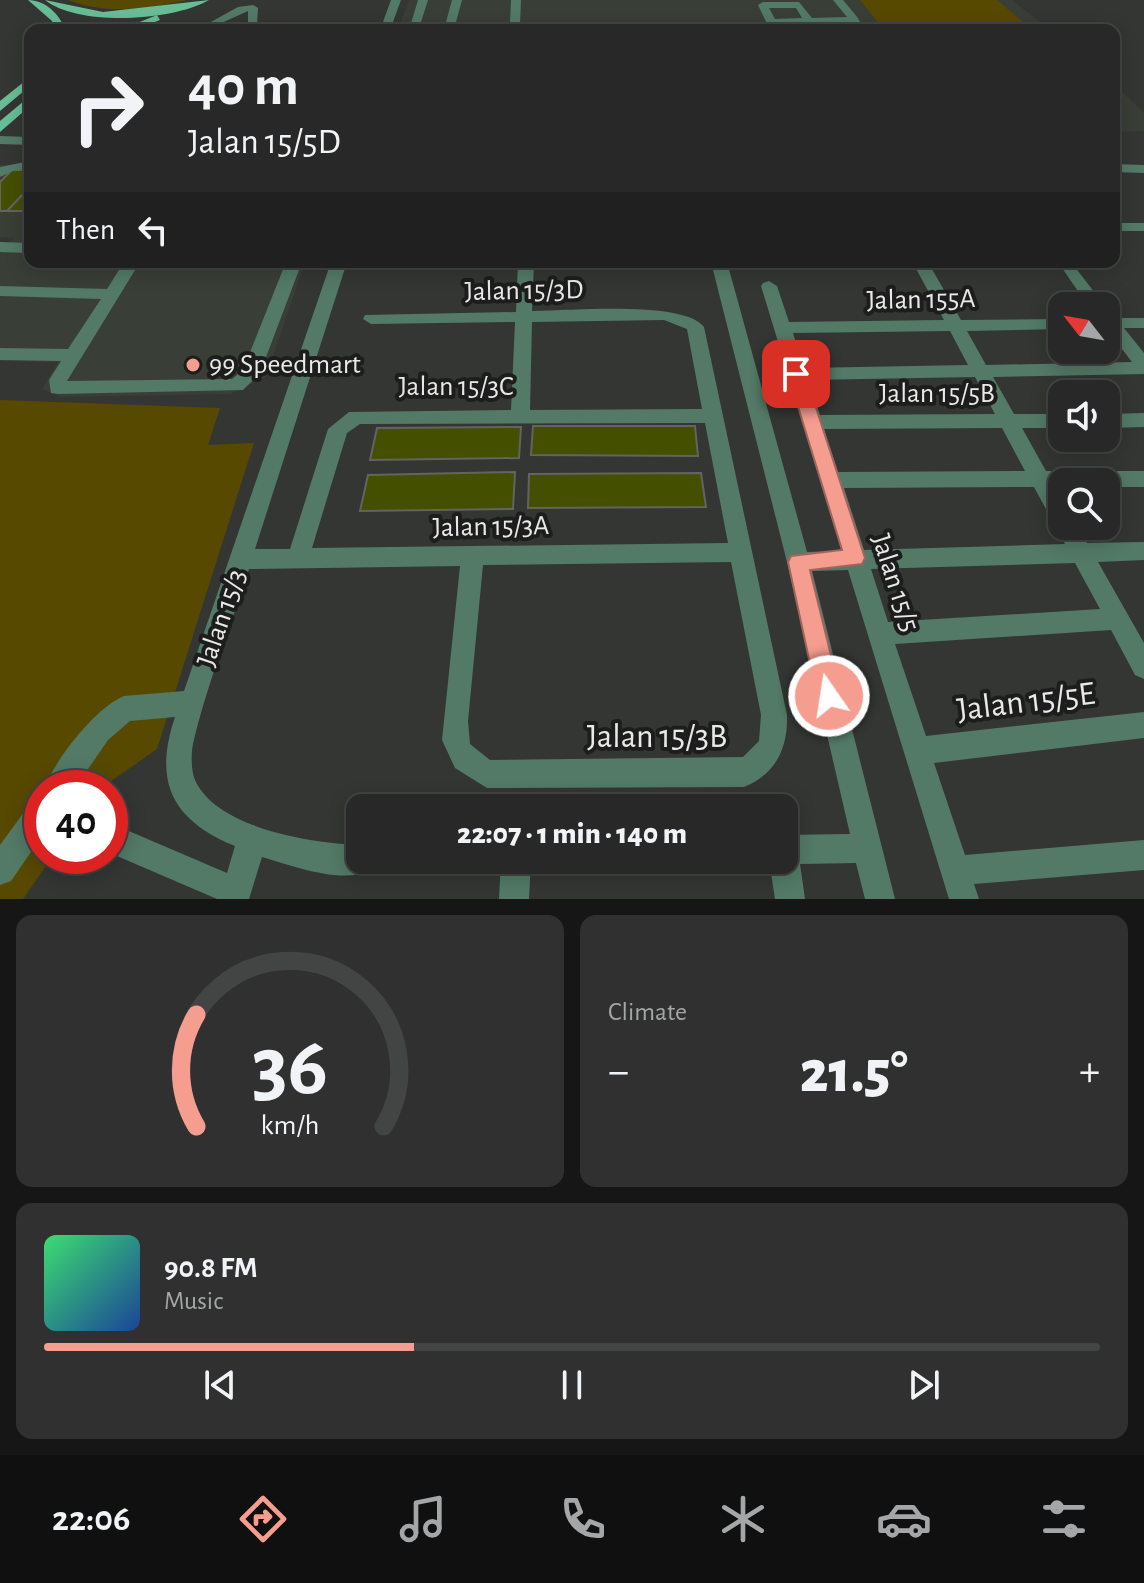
<!DOCTYPE html>
<meta charset="utf-8">
<style>
:root{--surface:#272827;--page:#2f302f;--text:#f1f3f6;--muted:#a4a6a7;--line:#434444;--accent:#f59d8f}
body{margin:0;font-family:"Alegreya Sans",sans-serif;background:var(--page);color:var(--text);height:100vh;display:flex;flex-direction:column;font-size:30px;white-space:nowrap}
*{box-sizing:border-box;margin:0}
p{font-size:26px;color:var(--muted)}
.icon{flex:none;width:44px;height:44px;fill:none;stroke:currentColor;stroke-width:2;stroke-linecap:round;stroke-linejoin:round}
.map{position:relative;height:899px;overflow:hidden}
.details{display:flex;flex-direction:column;gap:16px;padding:16px;background:#151615;flex:1}
.details>*{flex:none}
.banner{position:absolute;left:24px;top:24px;width:1096px;height:244px;border-radius:16px;box-shadow:0 4px 20px #0003,0 0 0 2px var(--line);background:#272827;color:var(--text);overflow:hidden}
.needle{width:52px;rotate:301deg}
.buttons{position:absolute;left:1048px;top:292px;display:grid;gap:16px}
.buttons a{display:grid;place-items:center;width:72px;height:72px;border-radius:16px;background:var(--surface);box-shadow:0 4px 20px #0003,0 0 0 2px var(--line);font-size:40px}
.speed{position:absolute;left:24px;top:770px;display:flex;gap:16px;font-size:40px;font-weight:700;text-align:center}
.speed>*{display:grid;place-content:center;width:104px;height:104px;border-radius:50%;background:var(--surface);box-shadow:0 4px 20px #0003,0 0 0 2px var(--line);line-height:1}
.speed .limit{border:12px solid #d22;background:#fff;color:#111}
.pin{position:absolute;display:grid;place-items:center;width:68px;height:68px;color:#fff;margin:-34px;border-radius:16px;box-shadow:0 4px 12px #0006}
.me{position:absolute;width:88px;margin:-44px;rotate:347deg;stroke-linejoin:round;filter:drop-shadow(0 0 6px #0008)}
.turn{display:flex;align-items:center;gap:28px;height:168px;padding:0 32px;font-size:36px}
.turn .icon{width:104px;height:104px;stroke-width:2.5}
.turn b{display:block;font-size:56px;line-height:68px}
.then{display:flex;align-items:center;height:76px;padding:0 32px;background:#0003;gap:16px;font-size:30px}
.big{font-size:60px;font-weight:800;line-height:1.1}
.details .card{flex:1;display:flex;flex-direction:column;justify-content:center;gap:12px;min-width:0;padding:0 28px;border-radius:16px;background:var(--page)}
.details .dial{align-items:center;gap:0}
.dial svg{height:208px;overflow:visible;fill:none;stroke:var(--line);stroke-width:7;stroke-linecap:round;text-anchor:middle}
.dial text{fill:var(--text);stroke:none}
.song{display:flex;align-items:center;gap:24px}
.cover{width:96px;height:96px;border-radius:12px;background:linear-gradient(135deg,hsl(140 70% 55%),hsl(220 70% 35%))}
.played{height:8px;border-radius:4px;background:linear-gradient(90deg,var(--accent) 35%,var(--line) 35%)}
.keys{display:flex;justify-content:space-around;direction:ltr}
.heat{display:flex;justify-content:space-between;align-items:center;font-size:44px;direction:ltr}
.details .tiles{flex:1;display:grid;gap:16px;grid-template-columns:1fr 1fr}
.card:last-child{grid-column:span 2}
.trip{position:absolute;left:346px;top:794px;width:452px;height:80px;border-radius:16px;background:var(--surface);box-shadow:0 4px 20px #0003,0 0 0 2px var(--line);font-weight:800;line-height:80px;text-align:center}
.tab-bar{display:flex;height:128px;justify-content:space-around;align-items:center;background:#101010;color:var(--muted)}
.tab-bar .icon{width:56px;height:56px}
.tab-bar .active{color:var(--accent)}
.tab-bar b{font-size:36px;color:var(--text)}
.map>svg:first-child{display:block}
</style>
<div class="map">
<svg width="1144" height="899" viewBox="0 0 1144 899">
<rect width="100%" height="100%" fill="#343634"/>
<g fill="#393f37">
<path d="M409,0H1012L1050,30H398Z"/>
<path d="M1114,84L1144,113V131L1114,132Z"/>
<path d="M30,164V262H305L266,377L230,394L61,397L42,389L58,362L0,361V253L14,238L0,237V165Z"/>
</g>
<g fill="#584900">
<path d="M68,0H187C149,9 105,15 68,0Z"/>
<path d="M860,0H997L1029,27L884,30Z"/>
<path d="M0,400L220,408L208,445L254,443L157,749L101,788H42V856H53L23,899H0Z"/>
</g>
<g fill="#454f00" stroke="#636461" stroke-width="2">
<path d="M12,170H30L24,177H30V187L7,211H0V182Z"/>
<path d="M30,187V211H7Z"/>
<path d="M533,426H695L698,456L531,455Z"/>
<path d="M521,427L519,458L370,460L377,428Z"/>
<path d="M515,472L513,509L360,511L368,475Z"/>
<path d="M701,473L706,507L528,508L529,474Z"/>
</g>
<g fill="none" stroke-linecap="round" stroke-linejoin="round">
<g fill="#537a67" fill-rule="evenodd">
<path d="M391,0H401L390,30H380Z"/>
<path d="M418,0H428L421,22H446L452,0H462L456,22H510L511,0H521L520,25L515,28L409,30Z"/>
<path d="M833,0H843L858,18L864,30H856L851,23L777,25L780,30H770L758,5L763,2H799L812,18L847,17ZM769,8H796L802,18L775,19Z"/>
<path d="M253,5L258,8L257,24L268,30L248,27V11L217,25L209,23L238,7Z"/>
<path d="M165,24L170,27L167,30H156Z"/>
<path d="M672,25L676,26L677,30H667Z"/>
<path d="M0,136L30,137V145L0,144Z"/>
<path d="M30,161V169L13,171L0,177V167Z"/>
<path d="M1114,164L1144,165V173L1114,172Z"/>
<rect x="1114" y="223" width="30" height="8"/>
<path d="M0,242L30,243V253L0,252Z"/>
<path d="M124,262H140L67,381L232,379L243,370L286,262H302L260,373L243,390L58,394L51,393L49,380L61,361L0,360V348L68,349L101,299L0,296V286L107,289Z"/>
<path d="M331,262H347L255,549H290L328,429L349,412L511,410L515,322L371,324L363,319L365,315L516,312L518,262H534L532,311C568,311 684,300 704,327L787,715C788,748 776,774 744,787L487,788L455,768L442,740L460,566L249,569C231,625 206,687 193,744C191,753 191,771 195,780C217,829 313,843 360,845V860H375L371,871C339,884 293,866 262,857L249,899H217L110,853V823L227,873L235,846C172,820 153,782 175,717L130,721L108,740L75,788H44C56,759 95,708 124,696L184,691ZM664,320L687,329L702,409L530,410L532,322ZM705,423L728,543L312,548L347,433L360,424ZM731,562L761,715L759,741L743,757L490,760L470,744L468,721L483,565Z"/>
<path d="M711,262H727L807,552L842,551L761,286L763,283L769,281L777,286L789,322L944,320L914,265L916,262H928L961,320L1062,319V329L967,331L986,365L1132,362L1106,328V312L1115,318H1144V328H1124L1144,353V374L993,377L1014,414H1062V428H1022L1046,471H1144V487H1106V482H1062V487H1055L1062,499V526H1077L1087,543L1144,542V560L1098,562L1144,643V679L1135,675L1111,630L895,644L926,736L1144,712V738L934,763L965,855L1144,840V870L974,884L979,899H949L848,570L812,571L895,899H865L856,863L800,864L805,899H775L769,860H784V835L850,834L787,562ZM950,331L968,365L804,368L793,333ZM975,377L995,414L820,415L808,380ZM1002,428L1025,471L838,472L824,429ZM1034,487L1065,544L864,550L844,488ZM1075,563L1100,609L888,622L871,569Z"/>
<path d="M1058,262H1071L1105,306H1088Z"/>
<path d="M1144,413V427L1106,428V414Z"/>
<path d="M42,797V836L11,881L0,885V845L32,801Z"/>
<path d="M501,860H531L529,899H499Z"/>
</g>
<g fill="#69bd96" fill-rule="evenodd">
<path d="M28,0C45,0 60,14 65,30H55L52,21Z"/>
<path d="M45,0L103,12L209,0C173,21 79,27 45,0Z"/>
<path d="M157,15L160,20L134,30H120Z"/>
<path d="M30,77V86L0,111V101Z"/>
<path d="M30,96V106L0,132V121Z"/>
</g>
</g>
<path fill="#f59d8f" stroke="#9f665d" stroke-width="2" d="M796,368L805,374L865,558L862,564L810,570L841,696L838,704L829,708L821,704L817,696L788,562L791,556L842,550L788,374Z"/>
<circle fill="#f59d8f" stroke="#1c1d1c" stroke-width="3" cx="193" cy="365" r="8"/>
<g text-anchor="middle" dominant-baseline="central" stroke-width="8" stroke-linejoin="round" paint-order="stroke">
<g font-size="28" fill="#e9eae8" stroke="#1c1d1c">
<text transform="translate(524 291) rotate(-1)">Jalan 15/3D</text>
<text transform="translate(921 300) rotate(-1)">Jalan 155A</text>
<text x="456" y="387">Jalan 15/3C</text>
<text x="937" y="394">Jalan 15/5B</text>
<text transform="translate(491 527) rotate(-1)">Jalan 15/3A</text>
<text transform="translate(895 583) rotate(72)">Jalan 15/5</text>
<text transform="translate(222 618) rotate(-71)">Jalan 15/3</text>
</g>
<g font-size="28" fill="#e9eae8" stroke="#1c1d1c" text-anchor="start">
<text x="209" y="365">99 Speedmart</text>
</g>
<g font-size="34" fill="#e9eae8" stroke="#1c1d1c">
<text transform="translate(1026 702) rotate(-7)">Jalan 15/5E</text>
<text x="657" y="737">Jalan 15/3B</text>
</g>
</g>
</svg>
<div class="buttons">
<a><svg class="needle" viewBox="-14 -14 28 28"><path d="M0-13l5 13h-10z" fill="#e53935"/><path d="M0 13l5-13h-10z" fill="#a4a6a7"/></svg></a>
<a><svg class="icon" aria-label="sound" viewBox="0 0 24 24"><path d="M4 9h4l5-4v14l-5-4H4zM17 9q2 3 0 6"/></svg></a>
<a><svg class="icon" aria-label="search" viewBox="0 0 24 24"><circle cx="10" cy="10" r="6"/><path d="M15 15l6 6"/></svg></a>
</div>
<div class="speed"><div class="limit">40</div></div>
<div class="pin" style="left:796px;top:374px;background:#d93025"><svg class="icon" aria-label="arrive" viewBox="0 0 24 24"><path d="M6 21V4h12l-3 4 3 4H6"/></svg></div>
<svg class="me" style="left:829px;top:696px" viewBox="-20 -20 40 40"><circle r="17" fill="#f59d8f" stroke="#fff" stroke-width="3"/><path d="M0-11L8 9 0 5-8 9z" fill="#fff"/></svg>
<div class="trip">22:07 · 1 min · 140 m</div>
<div class="banner">
<div class="turn"><svg class="icon" aria-label="right" viewBox="0 0 24 24"><path d="M7 20v-9h11M14 6l5 5-5 5"/></svg><div><b>40 m</b>Jalan 15/5D</div></div>
<div class="then">Then<svg class="icon" aria-label="left" viewBox="0 0 24 24"><path d="M17 20v-9H6M10 6l-5 5 5 5"/></svg></div>
</div>
</div>
<section class="details">
<div class="tiles">
<div class="card dial"><svg viewBox="0 0 100 80">
<path d="M14 69A42 42 0 1 1 86 69"/>
<path d="M14 69A42 42 0 0 1 14 26" stroke="#f59d8f"/>
<text x="50" y="56" font-size="32" font-weight="700">36</text>
<text x="50" y="72" font-size="11">km/h</text>
</svg></div>
<div class="card"><p>Climate</p>
<div class="heat"><a>−</a><b class="big">21.5°</b><a>+</a></div>
</div>
<div class="card">
<div class="song"><i class="cover"></i><div><b>90.8 FM</b><p>Music</p></div></div>
<div class="played"></div>
<div class="keys"><svg class="icon" aria-label="previous" viewBox="0 0 24 24"><path d="M18 5L8 12l10 7zM5 5v14"/></svg><svg class="icon" aria-label="pause" viewBox="0 0 24 24"><path d="M8 5v14M16 5v14"/></svg><svg class="icon" aria-label="next" viewBox="0 0 24 24"><path d="M6 5l10 7-10 7zM19 5v14"/></svg></div>
</div>
</div>
</section>
<nav class="tab-bar">
<b>22:06</b>
<svg class="icon active" aria-label="directions" viewBox="0 0 24 24"><path d="M12 3l9 9-9 9-9-9zM9 14v-3h6M13 9l2 2-2 2"/></svg>
<svg class="icon" aria-label="music" viewBox="0 0 24 24"><path d="M9 18V5l10-2v13"/><circle cx="6" cy="18" r="3"/><circle cx="16" cy="16" r="3"/></svg>
<svg class="icon" aria-label="phone" viewBox="0 0 24 24"><path d="M5 4h4l2 5-3 2q2 4 5 5l2-3 5 2v4C11 20 4 13 5 4z"/></svg>
<svg class="icon" aria-label="climate" viewBox="0 0 24 24"><path d="M12 3v18M4 7l16 10M4 17L20 7"/></svg>
<svg class="icon" aria-label="car" viewBox="0 0 24 24"><path d="M5 17H2v-5l4-1 3-4h7l3 4 3 1v5h-3M9 17h6M6 11h13"/><circle cx="7" cy="17" r="2"/><circle cx="17" cy="17" r="2"/></svg>
<svg class="icon" aria-label="filters" viewBox="0 0 24 24"><path d="M4 7h16M4 17h16"/><circle cx="9" cy="7" r="2"/><circle cx="15" cy="17" r="2"/></svg>
</nav>
